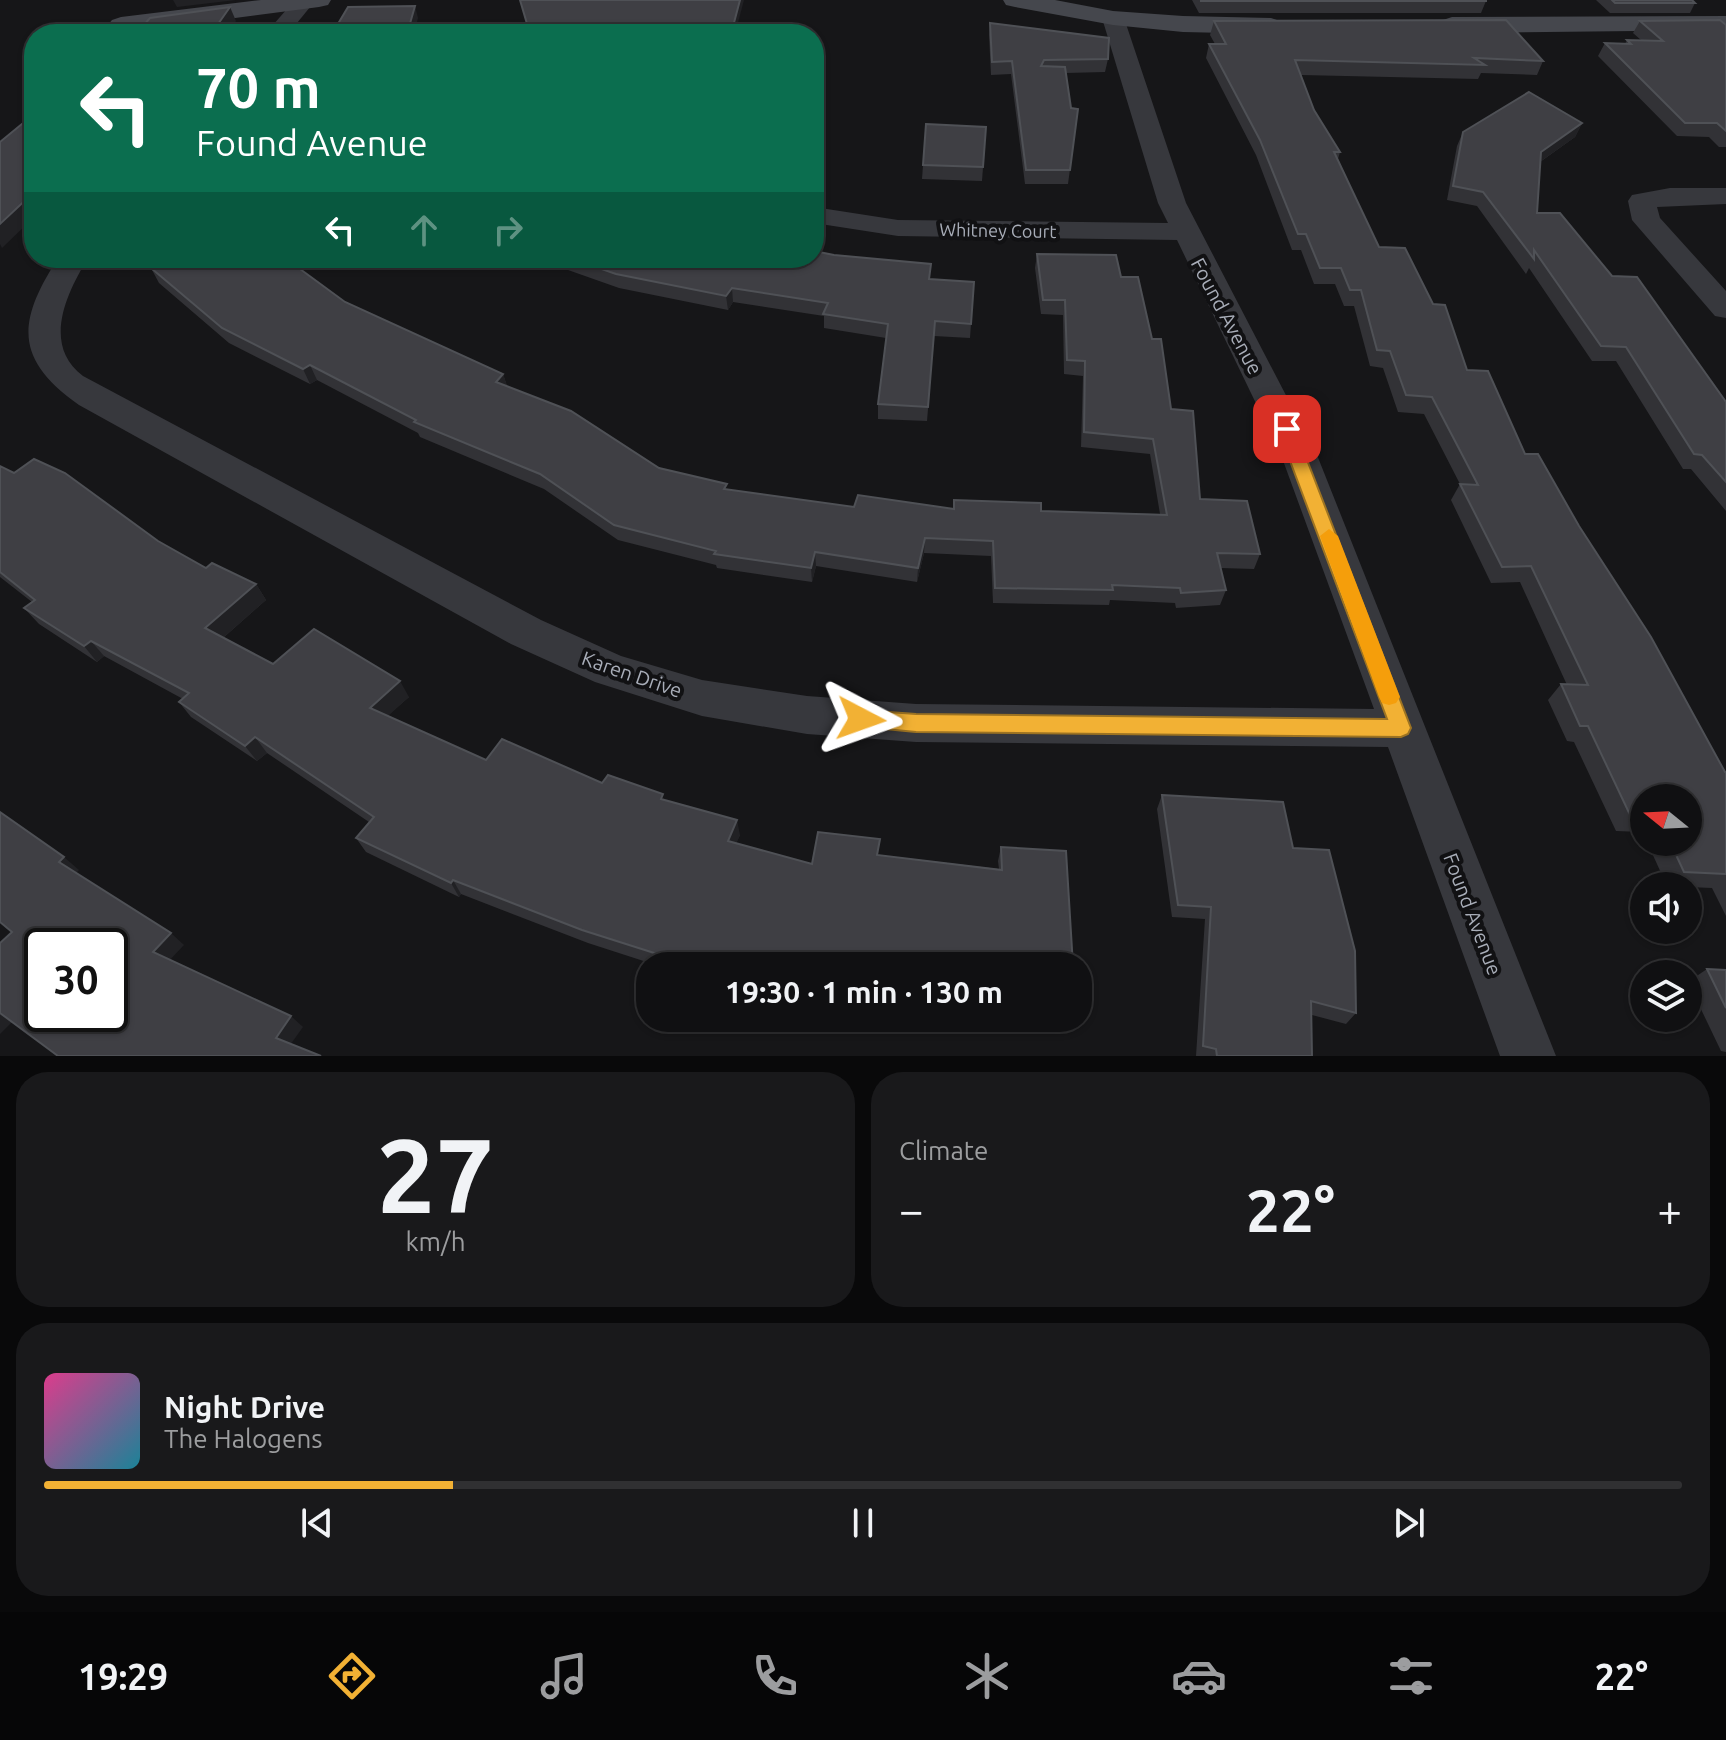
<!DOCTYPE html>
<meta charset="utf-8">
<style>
:root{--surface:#101012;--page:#19191b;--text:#f1f3f6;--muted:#9c9d9f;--line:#303032;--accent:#f2b134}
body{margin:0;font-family:Ubuntu,sans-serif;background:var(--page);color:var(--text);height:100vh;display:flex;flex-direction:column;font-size:30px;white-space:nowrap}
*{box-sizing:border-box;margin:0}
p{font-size:26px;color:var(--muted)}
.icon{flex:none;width:44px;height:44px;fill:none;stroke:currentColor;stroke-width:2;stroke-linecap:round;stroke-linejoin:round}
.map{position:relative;height:1056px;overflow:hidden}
.sheet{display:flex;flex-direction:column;gap:16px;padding:16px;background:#09090a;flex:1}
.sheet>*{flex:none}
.top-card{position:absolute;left:24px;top:24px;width:800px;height:244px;border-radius:32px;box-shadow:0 2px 6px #0004,0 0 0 2px var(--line);background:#0b6e4f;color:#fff;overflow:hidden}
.needle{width:52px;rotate:288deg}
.fabs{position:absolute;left:1630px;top:784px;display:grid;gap:16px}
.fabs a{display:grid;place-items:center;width:72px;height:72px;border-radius:50%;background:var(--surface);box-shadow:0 2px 6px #0004,0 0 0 2px var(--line);font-size:40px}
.speed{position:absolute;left:24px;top:928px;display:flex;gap:16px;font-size:40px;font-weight:700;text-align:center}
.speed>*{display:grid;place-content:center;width:104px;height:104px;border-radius:50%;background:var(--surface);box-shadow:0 2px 6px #0004,0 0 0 2px var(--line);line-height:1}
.speed .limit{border:4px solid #111;border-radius:12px;background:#fff;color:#111}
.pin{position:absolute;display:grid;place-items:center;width:68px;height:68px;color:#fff;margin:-34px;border-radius:16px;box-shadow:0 4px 12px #0006}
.me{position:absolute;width:88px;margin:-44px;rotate:94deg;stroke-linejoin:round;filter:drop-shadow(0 0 6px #0008)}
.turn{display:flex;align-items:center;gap:28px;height:168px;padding:0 40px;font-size:36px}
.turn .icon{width:104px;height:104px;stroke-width:2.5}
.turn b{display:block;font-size:56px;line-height:68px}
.lanes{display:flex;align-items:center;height:76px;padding:0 40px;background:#0003;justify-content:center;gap:40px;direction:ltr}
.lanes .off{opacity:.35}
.big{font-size:60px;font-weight:600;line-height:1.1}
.sheet .widget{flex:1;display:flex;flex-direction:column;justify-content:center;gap:12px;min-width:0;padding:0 28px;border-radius:32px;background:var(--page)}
.sheet .dial{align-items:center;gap:0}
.dial b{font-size:104px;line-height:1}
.song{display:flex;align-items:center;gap:24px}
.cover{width:96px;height:96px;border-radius:12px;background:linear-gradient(135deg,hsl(330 70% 55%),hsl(190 70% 35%))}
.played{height:8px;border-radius:4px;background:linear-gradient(90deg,var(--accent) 25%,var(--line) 25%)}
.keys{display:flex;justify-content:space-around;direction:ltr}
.heat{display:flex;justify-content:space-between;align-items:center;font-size:44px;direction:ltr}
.sheet .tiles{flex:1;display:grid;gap:16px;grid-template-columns:1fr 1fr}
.widget:last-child{grid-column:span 2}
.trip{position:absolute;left:636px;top:952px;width:456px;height:80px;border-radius:32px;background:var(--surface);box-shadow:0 2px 6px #0004,0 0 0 2px var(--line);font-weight:600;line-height:80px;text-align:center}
.tabs{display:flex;height:128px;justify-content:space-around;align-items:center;background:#060607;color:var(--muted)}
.tabs .icon{width:56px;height:56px}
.tabs .current{color:var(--accent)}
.tabs b{font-size:36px;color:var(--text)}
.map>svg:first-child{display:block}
</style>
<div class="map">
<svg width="1726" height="1056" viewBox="0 0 1726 1056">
<rect width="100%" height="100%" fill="#161618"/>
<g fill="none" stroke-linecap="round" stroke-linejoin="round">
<g fill="#37383d" fill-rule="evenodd">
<path d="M295,0L315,1L288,34H265Z"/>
<path d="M1113,12L1124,18L1186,203L1317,455L1556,1056H1500L1388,747L916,742L807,734L702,716L595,682L511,644L79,405C14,359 17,322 58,258H88C66,294 42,345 83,376L541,620L621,656L702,680L807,696L916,704L1374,709L1281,455L1177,240L898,236L814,223V207L898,220L1168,223L1158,203L1102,18Z"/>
<path d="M1670,188H1726V204L1657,207L1660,218L1726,291V318L1715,316L1632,220L1628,201L1632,195Z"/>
</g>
<g fill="#45474d" fill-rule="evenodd">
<path d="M261,0H331L328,5L319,7L121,33L112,30L108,25L112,20L121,17Z"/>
<path d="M1003,0H1055L1113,11L1183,16L1271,18L1280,21L1284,26L1280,31L1271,34L1183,32L1113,25L1015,7L1006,5Z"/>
<path d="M1726,16V30L1452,33L1443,30L1439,25L1443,20L1452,17Z"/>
</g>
</g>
<g fill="#323236">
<path d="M1192,0H1486V1L1481,13H1199Z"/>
<path d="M1596,0H1692L1695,3L1690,13H1610Z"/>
<path d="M1214,21L1543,61L1537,75L1481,73L1478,79L1301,75L1314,110L1340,152L1338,159L1379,247L1467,370L1525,454L1579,526L1725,772H1726V916L1712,888L1688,887V886H1667L1647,842H1688L1644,798V836L1642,832L1616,831L1574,742L1567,741L1548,700L1561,684L1567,685L1520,582L1491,583L1451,500L1460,484L1424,414L1398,412L1383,368L1370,366L1354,306H1344L1335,284H1314L1301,250H1292L1256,155L1206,58L1209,44H1215L1210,35Z"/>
<path d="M1640,21L1726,25V147H1719L1709,137L1677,136L1598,56L1605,43L1625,44L1627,40H1641L1633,33Z"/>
<path d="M990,23L1108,59L1105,72L1066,73L1071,108L1078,109L1068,184H1025L1011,74L991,75L989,35Z"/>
<path d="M1582,123L1575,137L1540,162L1537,213L1612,276L1726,402V511L1691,469H1683L1616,361H1592L1529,268L1526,274L1477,206L1447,200L1457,146L1463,132Z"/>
<path d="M926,124L986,127L982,181L922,179Z"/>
<path d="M1037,254L1121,277L1152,339L1171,409L1200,499L1260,554L1254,569L1221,568L1226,590L1220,605L1176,608L1175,603L1110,600L1109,605L993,603L991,556L924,553L917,582L816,566L812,582L717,568L716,565L618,540L544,489L420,437L418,433L317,380L310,384L229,343L159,283L151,268L345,302L503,374L507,386L659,468L728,490L854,507L953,509L954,500L1041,511L1160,514L1150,454L1081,447L1083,376L1064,374L1063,315L1041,314L1035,268Z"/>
<path d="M492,258H526L507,268Z"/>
<path d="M534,258H814L930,279L974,282L970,338L934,336L927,421L878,419V404L886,338L824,328V316L733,302L728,310L619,288Z"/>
<path d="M0,466L158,541L206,568L256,584L266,600L223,638L273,664L409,697L387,716L486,760L602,783L665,800L740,835L736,843L812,864L879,855L999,869L998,861L1001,847L1073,966H659L588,943L461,894L459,897L366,852L356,838L369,822L267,753L257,761L191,717L179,702L183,699L104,656L97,662L39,624L24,608L32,602L0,577Z"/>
<path d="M1162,795L1293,848L1356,1013L1346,1024L1312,1015V1056H1196L1205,919L1172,917L1157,809Z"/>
<path d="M1707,969L1726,970V1052L1721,1051L1688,982Z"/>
<path d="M1038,1018H1072L1071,1020Z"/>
</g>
<g fill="#212124">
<path d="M173,0H236L177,7Z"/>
<path d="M740,0H744L735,34H731Z"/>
<path d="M415,6L418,18L414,34H407Z"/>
<path d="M230,7L236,21L227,34H211Z"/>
<path d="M1582,123L1575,137L1534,166L1541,152Z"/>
<path d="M34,192V217L2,248L0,244V224Z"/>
<path d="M504,258H526L507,268Z"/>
<path d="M732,288L733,302L728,310L726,296Z"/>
<path d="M310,365L317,380L310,384L303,369Z"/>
<path d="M503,374L508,389L496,382Z"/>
<path d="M925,538L924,553L917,582L918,568Z"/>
<path d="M815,552L816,566L812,582L811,568Z"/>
<path d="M256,584L266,600L216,644L205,628Z"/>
<path d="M91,641L104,656L97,662L84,646Z"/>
<path d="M400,681L409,697L379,724L370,708Z"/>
<path d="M255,737L267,753L257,761L245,746Z"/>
<path d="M737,820L740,835L731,855L728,841Z"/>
<path d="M64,857L79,870L74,875L59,862Z"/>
<path d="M453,880L461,894L459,897L451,883Z"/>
<path d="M171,933L184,945L167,963L153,952Z"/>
<path d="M0,1013L13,1021L0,1034Z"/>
<path d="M291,1016L303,1027L288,1048L276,1038Z"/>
</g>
<g fill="#3f3f44" stroke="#4f5156" stroke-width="2" fill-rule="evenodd">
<path d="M520,0H740L731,34H530Z"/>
<rect x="1201" y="0" width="285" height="1"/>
<path d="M1612,0H1692L1695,3H1615Z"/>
<path d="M415,6L407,34H332L348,7Z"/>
<path d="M230,7L211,34H136L150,18Z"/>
<path d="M1506,20L1543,61L1474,58L1485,65L1295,60L1314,110L1340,152H1334L1379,247L1405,248L1433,304L1445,305L1467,370L1488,371L1525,454H1538L1579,526L1651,637L1725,772H1726V874L1684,872L1670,842H1688V798H1644V817H1631L1588,726H1580L1561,684L1588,685L1531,566L1502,567L1460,484L1478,485L1432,397L1406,395L1390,351L1377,350L1361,290H1350L1341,268H1320L1306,234H1298L1260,140L1209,44H1226L1214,21Z"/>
<path d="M1720,20L1726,25V131L1717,123H1685L1605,43L1631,44L1627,40L1663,41L1640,21Z"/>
<path d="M990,23L1109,38L1108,59L1044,60L1041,66L1065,67L1071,108L1078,109L1070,170H1026L1012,61L992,62Z"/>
<path d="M1529,92L1582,123L1541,152L1537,213H1560L1612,276L1637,277L1726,402V482L1702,455L1694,454L1626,347L1601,346L1534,250V259L1483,192L1453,186L1463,132Z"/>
<path d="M34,114V192L0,224V142Z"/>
<path d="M926,124L986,127L983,167L923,165Z"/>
<path d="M814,251L834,255L931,264L929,279L974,282L971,324L935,321L928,407L878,404L888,324L823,314L828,303L732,288L726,296L616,274L570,258H814Z"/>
<path d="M1037,254L1116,255L1121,277H1138L1152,339H1161L1171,409L1193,411L1200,499L1247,501L1260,554L1217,553L1226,590L1181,593L1180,588L1112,585L1113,590L995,588L993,541L925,538L918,568L815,552L811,568L714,554L716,551L614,525L540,474L414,422L416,420L310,365L303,369L222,328L151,268L191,258H285L345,302L503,374L496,382L571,411L659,468L727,484L724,489L854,507L858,495L954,509V500L1041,503V511L1167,515L1153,439L1084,432L1085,361L1067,360L1065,300H1043Z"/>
<path d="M34,459L65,473L158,541L206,568L212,563L256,584L205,628L273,664L314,629L400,681L370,708L486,760L502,739L602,783L608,775L663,794L661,799L737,820L728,841L812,864L818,832L880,839L877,855L1002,870L1001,847L1066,851L1073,966H695L582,930L453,880L451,883L356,838L374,817L255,737L245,746L179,702L189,693L91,641L84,646L24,608L35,600L0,572V466L14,473Z"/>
<path d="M1162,795L1283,802L1293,848L1329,850L1355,951L1356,1013L1311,1001L1312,1056H1217L1216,1049L1203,1046L1211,907L1178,905Z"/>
<path d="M0,812L64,857L59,862L171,933L153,952L291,1016L276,1038L321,1056H58L0,1013V943L12,932L0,922ZM42,946H110V1014H42Z"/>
<path d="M1707,969L1726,970V1008Z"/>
</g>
<path fill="#f2b134" stroke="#9d7322" stroke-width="2" d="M1287,423L1295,429L1411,728L1408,734L1401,737L916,732L854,726L851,719L854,713L861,710L916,714L1387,719L1278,429Z"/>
<path fill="#f59e0b" d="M1329,529L1338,536L1400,697L1396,703L1389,705L1382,703L1379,697L1320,536Z"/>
<g text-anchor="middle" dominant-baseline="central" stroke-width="8" stroke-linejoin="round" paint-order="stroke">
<g font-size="18" fill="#a8adb8" stroke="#111113">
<text transform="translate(998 230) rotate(1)">Whitney Court</text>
</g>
<g font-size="20" fill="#a8adb8" stroke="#111113">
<text transform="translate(1227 316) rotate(62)">Found Avenue</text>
<text transform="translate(632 674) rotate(19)">Karen Drive</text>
<text transform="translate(1473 914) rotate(69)">Found Avenue</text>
</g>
</g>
</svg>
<div class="fabs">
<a><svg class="needle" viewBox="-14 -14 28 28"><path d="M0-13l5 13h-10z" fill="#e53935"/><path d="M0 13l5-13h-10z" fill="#9c9d9f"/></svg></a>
<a><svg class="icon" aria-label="sound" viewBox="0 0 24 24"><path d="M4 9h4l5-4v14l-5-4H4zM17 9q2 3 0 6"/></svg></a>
<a><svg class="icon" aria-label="layers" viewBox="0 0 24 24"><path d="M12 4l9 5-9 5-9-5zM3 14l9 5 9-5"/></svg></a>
</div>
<div class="speed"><div class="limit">30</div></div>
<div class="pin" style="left:1287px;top:429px;background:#d93025"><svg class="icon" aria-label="arrive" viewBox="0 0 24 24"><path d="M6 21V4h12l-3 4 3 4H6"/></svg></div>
<svg class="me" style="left:861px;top:719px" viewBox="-20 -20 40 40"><path d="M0-17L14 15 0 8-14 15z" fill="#f2b134" stroke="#fff" stroke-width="4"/></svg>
<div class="trip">19:30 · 1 min · 130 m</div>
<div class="top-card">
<div class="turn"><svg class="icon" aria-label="left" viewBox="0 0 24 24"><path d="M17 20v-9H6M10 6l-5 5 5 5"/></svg><div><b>70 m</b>Found Avenue</div></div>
<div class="lanes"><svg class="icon" aria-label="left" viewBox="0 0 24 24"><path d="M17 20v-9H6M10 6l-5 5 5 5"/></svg><svg class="icon off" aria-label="ahead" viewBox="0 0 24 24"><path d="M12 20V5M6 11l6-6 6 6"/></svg><svg class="icon off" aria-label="right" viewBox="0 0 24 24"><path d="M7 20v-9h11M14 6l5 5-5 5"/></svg></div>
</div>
</div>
<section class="sheet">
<div class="tiles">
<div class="widget dial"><b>27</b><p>km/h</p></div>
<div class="widget"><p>Climate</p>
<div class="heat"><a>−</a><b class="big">22°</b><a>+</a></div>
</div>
<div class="widget">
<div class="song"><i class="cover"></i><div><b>Night Drive</b><p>The Halogens</p></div></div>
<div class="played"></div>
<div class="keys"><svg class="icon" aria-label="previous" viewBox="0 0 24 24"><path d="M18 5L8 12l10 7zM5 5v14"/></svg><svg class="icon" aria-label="pause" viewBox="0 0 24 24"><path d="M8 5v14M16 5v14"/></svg><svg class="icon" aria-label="next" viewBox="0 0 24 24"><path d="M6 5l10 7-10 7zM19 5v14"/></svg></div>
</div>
</div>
</section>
<nav class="tabs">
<b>19:29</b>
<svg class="icon current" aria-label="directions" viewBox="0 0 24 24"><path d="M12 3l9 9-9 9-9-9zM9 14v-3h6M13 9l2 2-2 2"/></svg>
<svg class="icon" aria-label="music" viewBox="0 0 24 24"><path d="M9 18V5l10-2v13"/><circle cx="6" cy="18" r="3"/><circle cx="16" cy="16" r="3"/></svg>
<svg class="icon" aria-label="phone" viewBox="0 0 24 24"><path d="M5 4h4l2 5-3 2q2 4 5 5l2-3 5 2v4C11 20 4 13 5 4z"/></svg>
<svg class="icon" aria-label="climate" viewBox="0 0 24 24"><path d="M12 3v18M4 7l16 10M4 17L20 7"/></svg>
<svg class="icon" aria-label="car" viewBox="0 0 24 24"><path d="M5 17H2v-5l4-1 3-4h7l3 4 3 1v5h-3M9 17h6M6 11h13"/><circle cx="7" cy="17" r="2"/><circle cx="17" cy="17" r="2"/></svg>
<svg class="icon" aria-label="filters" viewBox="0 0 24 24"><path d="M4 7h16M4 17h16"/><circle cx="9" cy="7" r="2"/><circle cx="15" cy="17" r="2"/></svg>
<b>22°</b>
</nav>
